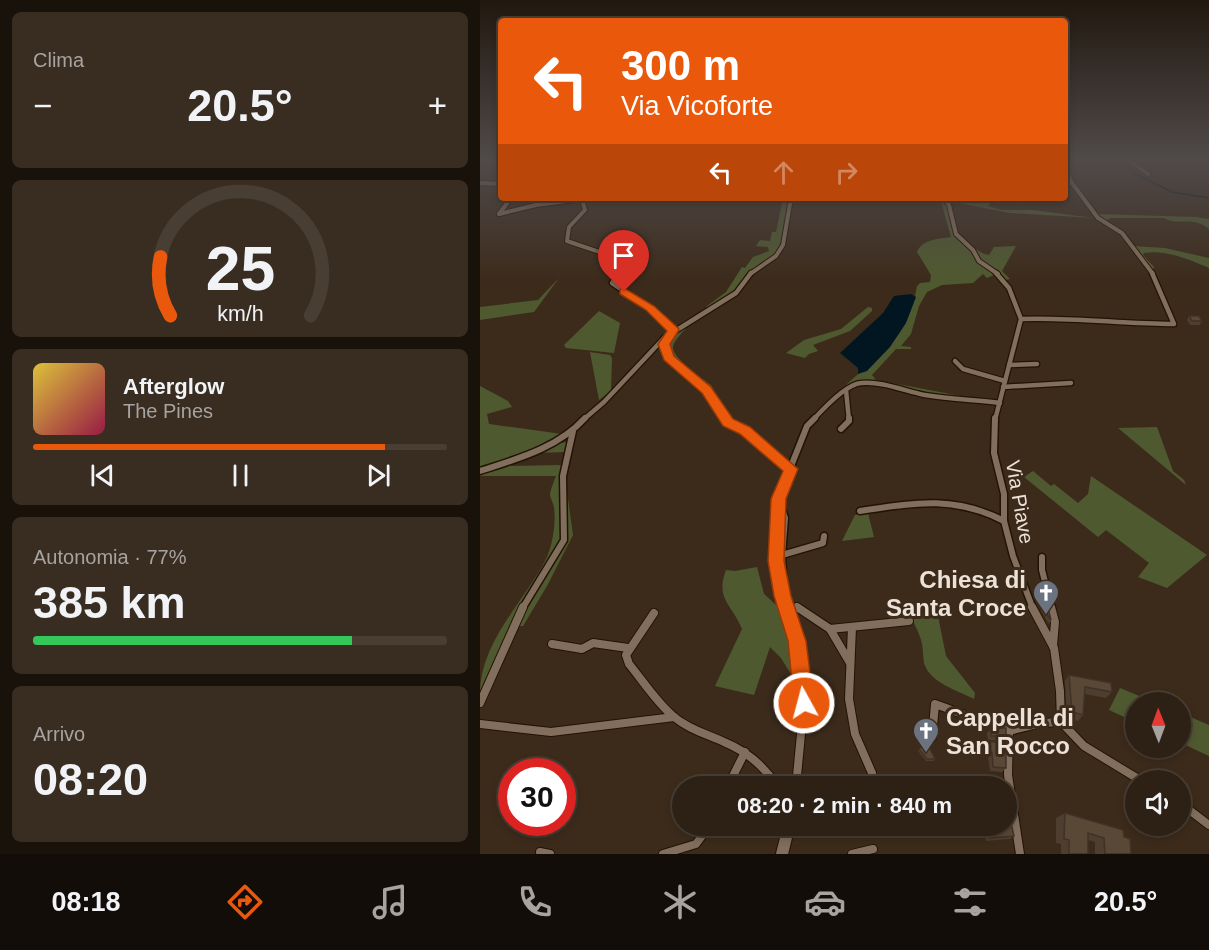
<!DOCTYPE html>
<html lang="it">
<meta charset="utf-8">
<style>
:root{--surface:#2d2014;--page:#392d22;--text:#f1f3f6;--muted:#a7a3a0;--line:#483e34;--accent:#ea580c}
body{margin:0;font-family:Helvetica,sans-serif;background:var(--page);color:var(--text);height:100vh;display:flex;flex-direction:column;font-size:22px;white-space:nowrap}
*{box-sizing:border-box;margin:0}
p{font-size:20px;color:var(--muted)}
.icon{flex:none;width:33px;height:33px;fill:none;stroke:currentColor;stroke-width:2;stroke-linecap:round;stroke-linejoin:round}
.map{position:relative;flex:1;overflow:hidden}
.side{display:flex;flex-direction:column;gap:12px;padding:12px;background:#19120b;width:480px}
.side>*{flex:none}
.banner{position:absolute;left:18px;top:18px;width:570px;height:183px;border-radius:6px;box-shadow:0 3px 9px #0003,0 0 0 2px var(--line);background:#ea580c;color:#fff;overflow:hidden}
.needle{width:39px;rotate:359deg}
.tools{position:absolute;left:645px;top:692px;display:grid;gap:12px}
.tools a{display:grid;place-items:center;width:66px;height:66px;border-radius:50%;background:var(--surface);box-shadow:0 3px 9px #0003,0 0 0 2px var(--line);font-size:30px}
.speed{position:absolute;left:18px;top:758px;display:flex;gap:12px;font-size:30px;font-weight:700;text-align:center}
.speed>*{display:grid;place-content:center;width:78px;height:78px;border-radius:50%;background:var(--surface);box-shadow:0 3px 9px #0003,0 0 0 2px var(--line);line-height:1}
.speed .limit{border:9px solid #d22;background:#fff;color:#111}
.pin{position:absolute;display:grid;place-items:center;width:51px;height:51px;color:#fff;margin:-62px -26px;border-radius:50% 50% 50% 0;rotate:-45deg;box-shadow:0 0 6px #0007}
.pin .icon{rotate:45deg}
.me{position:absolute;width:66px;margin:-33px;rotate:353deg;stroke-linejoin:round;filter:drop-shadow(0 0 4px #0008)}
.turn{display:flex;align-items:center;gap:21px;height:126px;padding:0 24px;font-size:27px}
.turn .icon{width:78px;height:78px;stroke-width:2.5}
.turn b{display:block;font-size:42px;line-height:51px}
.lanes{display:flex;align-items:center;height:57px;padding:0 24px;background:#0003;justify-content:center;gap:30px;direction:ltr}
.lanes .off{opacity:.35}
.big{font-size:45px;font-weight:800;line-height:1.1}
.side .tile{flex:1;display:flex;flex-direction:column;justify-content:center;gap:9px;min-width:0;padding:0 21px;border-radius:9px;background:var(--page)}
.side .dial{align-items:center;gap:0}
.dial svg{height:156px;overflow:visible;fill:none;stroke:var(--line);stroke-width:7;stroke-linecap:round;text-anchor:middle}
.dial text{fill:var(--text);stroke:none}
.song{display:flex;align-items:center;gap:18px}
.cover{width:72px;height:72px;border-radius:9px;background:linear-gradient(135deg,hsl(50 70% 55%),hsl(340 70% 35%))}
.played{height:6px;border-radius:3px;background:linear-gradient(90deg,var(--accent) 85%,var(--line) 85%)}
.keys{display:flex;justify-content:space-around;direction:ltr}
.heat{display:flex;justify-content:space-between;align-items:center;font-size:33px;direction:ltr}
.charge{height:9px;border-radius:4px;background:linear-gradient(90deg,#34c759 77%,var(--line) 0)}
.trip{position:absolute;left:192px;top:776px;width:345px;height:60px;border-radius:30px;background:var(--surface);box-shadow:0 3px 9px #0003,0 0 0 2px var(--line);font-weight:800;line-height:60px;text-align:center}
.dock{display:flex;height:96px;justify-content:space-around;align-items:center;background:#120d08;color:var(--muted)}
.dock .icon{width:42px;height:42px}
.dock .current{color:var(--accent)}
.dock b{font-size:27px;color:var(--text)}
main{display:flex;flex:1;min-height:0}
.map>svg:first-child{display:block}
</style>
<main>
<section class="side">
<div class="tile"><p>Clima</p>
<div class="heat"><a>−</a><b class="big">20.5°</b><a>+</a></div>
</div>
<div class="tile dial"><svg viewBox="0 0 100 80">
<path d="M14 69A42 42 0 1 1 86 69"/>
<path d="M14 69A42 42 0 0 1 9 39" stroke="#ea580c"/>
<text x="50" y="56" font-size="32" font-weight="700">25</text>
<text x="50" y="72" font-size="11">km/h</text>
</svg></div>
<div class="tile">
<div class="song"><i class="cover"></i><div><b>Afterglow</b><p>The Pines</p></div></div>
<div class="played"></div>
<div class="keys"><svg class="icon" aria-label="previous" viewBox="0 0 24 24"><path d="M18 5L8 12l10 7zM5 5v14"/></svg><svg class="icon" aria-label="pause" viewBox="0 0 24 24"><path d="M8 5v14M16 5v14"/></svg><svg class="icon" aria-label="next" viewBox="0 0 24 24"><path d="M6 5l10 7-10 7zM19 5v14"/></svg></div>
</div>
<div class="tile"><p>Autonomia · 77%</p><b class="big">385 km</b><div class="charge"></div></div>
<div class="tile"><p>Arrivo</p><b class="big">08:20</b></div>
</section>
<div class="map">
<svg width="729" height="854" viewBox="0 0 729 854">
<rect width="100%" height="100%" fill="#3c2b1b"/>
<g fill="#4f5930">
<path d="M303,198H310L302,241L297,253L264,278L256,293L226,310L227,306L246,292L262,267L265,268L273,257L289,251L288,247L276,246L280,240L290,241L292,232H296Z"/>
<path d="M460,198L467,203L475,235L479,234C488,241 498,254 509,255L514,247L536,246L522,271L530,279L520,281L514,275L507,278L503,274L493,283L462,285L447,292L439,306L431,334L421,346L431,347V349H416L392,375L396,380L497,399L447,394L383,383L370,386L366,385C402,352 428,339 437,286L440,283L450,282L451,275L437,252C442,239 459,239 471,237Z"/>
<path d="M464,198C476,198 486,203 494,203C502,202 504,197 513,200L508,206L521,210H553L614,218L530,213L468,201Z"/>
<path d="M617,214L716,217L729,219V229C711,215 700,227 684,218H631L627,220L619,218Z"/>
<path d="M653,246L685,248L729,258V268C711,260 684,249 664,253L663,255L674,267L672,271L658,252L659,250Z"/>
<path d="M79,278L54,312L0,320V307L58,300Z"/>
<path d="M388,307L392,308V311L370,331L333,345L338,351L329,354L325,358L306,353L324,340L361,329Z"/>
<path d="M119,311L140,323L134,353L86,348L84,345Z"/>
<path d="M205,325L208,326C203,332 195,339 193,346C191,358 222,378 232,386L233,394L191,358C183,341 193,336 205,325Z"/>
<path d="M110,352L130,355L132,358L131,391L119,400Z"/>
<path d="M0,386L28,401L32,407L7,414L9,424L82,434L50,452L21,463L33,466L81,465L85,452L57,453L81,439L82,443L90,441L82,476V540L0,695C0,641 44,603 67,557C73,543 76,522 74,507C73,502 70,498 70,494C71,488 74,481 76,476H0Z"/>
<path d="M677,427L693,471L704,480L706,485L638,428Z"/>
<path d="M553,471L571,486L574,484L598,503L608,494L611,476L727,555L687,588L658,577L669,563L626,530L618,537L544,477Z"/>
<path d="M85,477L93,535L67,586L43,626H35L83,546Z"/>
<path d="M388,513L394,537L362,541L375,515Z"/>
<path d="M277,567L284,594L305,613L314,641L320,689L301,658L290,647L274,695L235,686L262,629C252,604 235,599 246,570L255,571Z"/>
<path d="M430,607L445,608L458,616L466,656L495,693L494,699C477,690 450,683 444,663C443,656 443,650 442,644C440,632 431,620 428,608Z"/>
<path d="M640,688L674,702H656L655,722L629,710Z"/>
<path d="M701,713L729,725V756L701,743Z"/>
</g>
<path fill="#021622" d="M431,294L436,297L426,323L410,347L387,371L378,374V368L360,353L403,313L414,296Z"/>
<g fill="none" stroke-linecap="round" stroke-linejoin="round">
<path stroke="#021622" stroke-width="1.5" d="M644,161L654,173L692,192L729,198"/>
<defs>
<g id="minor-far3">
<path d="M650,161L668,174"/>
<path d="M585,167L592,183L618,218L642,233L673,274"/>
<path d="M0,183L21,184"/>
<path d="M463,198L469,205L476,234L493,250L499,261L518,274"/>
<path d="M19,214L56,205L102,199L105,210L89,227L87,241L149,262L139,274"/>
<path d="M19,214L31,198"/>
<path d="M270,274L296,256L303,245L311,198"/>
</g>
<g id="minor-far2">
<path d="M140,273L132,283L170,308L194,330L184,344L188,358L227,390L246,420"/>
<path d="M541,319C592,317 643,324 694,324L672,273"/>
<path d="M475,361L483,369L525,381"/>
<path d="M529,365L557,364"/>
<path d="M523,387L591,383"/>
<path d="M366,390L369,420"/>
<path d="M103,420L124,402L184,338L256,293L271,273"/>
<path d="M333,420C343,409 367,384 381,383C402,381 425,391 445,395C470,399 495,400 520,403"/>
<path d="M515,420L541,319L529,288L516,273"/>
</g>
<g id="minor-far1">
<path d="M245,418L248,423L265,430L311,469"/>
<path d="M515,418L514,453L524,494V521L533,556L553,609"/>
<path d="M361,429L369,421V418"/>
<path d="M0,471C37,459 78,448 105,418"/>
<path d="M299,500L305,518L302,555L304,594"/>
<path d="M380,511C433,503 474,495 524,521"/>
<path d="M302,555L343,543L344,536"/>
<path d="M562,557V570L572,609"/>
<path d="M306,604L319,609"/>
<path d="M42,609L84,540L83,476L93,431"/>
<path d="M307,609L296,561L298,499L327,426L335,418"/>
</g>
<g id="minor">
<path d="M306,607L317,641L324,703L316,786"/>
<path d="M317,607L350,629L429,621"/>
<path d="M552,607L574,648L580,691L581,722"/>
<path d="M571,607L575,622L573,646"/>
<path d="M174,613L146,655L149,664C163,681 177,703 194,717C210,730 227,734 244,742C266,751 284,766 297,786"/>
<path d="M372,627L369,699L375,734L392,773"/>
<path d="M350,629L370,663"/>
<path d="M72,644L102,649L113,643L148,648"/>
<path d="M0,703L43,607"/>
<path d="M581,722L604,746L660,780"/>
<path d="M0,724L71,732L194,717"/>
<path d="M529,731L528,775L540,854"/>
<path d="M529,731L561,723L581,722"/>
<path d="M452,738L455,704L488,716L518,722L529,731"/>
<path d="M248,786L265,752"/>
<path d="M700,803L729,825"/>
<path d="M60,852L70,854"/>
<path d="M183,854L216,844L230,825"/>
<path d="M300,854L304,838L302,825"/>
<path d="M304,854L311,825"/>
<path d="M372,854L393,849"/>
</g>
</defs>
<use href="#minor-far3" stroke="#221304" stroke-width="6"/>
<use href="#minor-far2" stroke="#221304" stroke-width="7"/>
<use href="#minor-far1" stroke="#221304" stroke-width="9"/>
<use href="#minor" stroke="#221304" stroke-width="10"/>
<use href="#minor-far3" stroke="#826e5c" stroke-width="4"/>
<use href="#minor-far2" stroke="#826e5c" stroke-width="4.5"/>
<use href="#minor-far1" stroke="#826e5c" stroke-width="6"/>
<use href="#minor" stroke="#826e5c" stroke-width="8"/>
</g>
<g fill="#4d3e2f">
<path d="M709,316L722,321L720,325H710L707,320Z"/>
<path d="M564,604L571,620L569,624L561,610Z"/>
<path d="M589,675L632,692L626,698L605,694L603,715L598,721L587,718L585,681Z"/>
<path d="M511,728L526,736L523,741L508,740L507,733Z"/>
<path d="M504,741L526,768L522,772L510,771L508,757L502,756L501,746Z"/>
<path d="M439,749L455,759L454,761H446L438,751Z"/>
<path d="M585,813L644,837L651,854H615V842L608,840V854H581V844L576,843V818Z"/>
<path d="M503,825H526L534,836L530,839L506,841Z"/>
</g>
<g fill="#5a4837" stroke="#3f3226" stroke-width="1.5">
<path d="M709,316H719L722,321H712Z"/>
<path d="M564,604H567L571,620L562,607Z"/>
<path d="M589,675L631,683L632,692L605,687L603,715L592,712Z"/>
<rect x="511" y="728" width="15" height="8"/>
<path d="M504,741L526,743V768L513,767L512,752H506Z"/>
<path d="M447,743L455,759H447L439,749Z"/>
<path d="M526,801L534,836L510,838L507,825H526Z"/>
<path d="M585,813L643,830L644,837L650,839L651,854H625L624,838L608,833V854H589V840L584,839Z"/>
</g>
<linearGradient id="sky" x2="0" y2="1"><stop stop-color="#21180f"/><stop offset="0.57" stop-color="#504a4a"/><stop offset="1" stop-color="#504a4a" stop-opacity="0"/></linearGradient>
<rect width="729" height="281" fill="url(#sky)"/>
<path fill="#ea580c" stroke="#983908" stroke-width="1.5" d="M144,288L174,306L198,328L199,330L190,344L194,356L231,387L253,419L270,427L318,469L306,499L304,561L311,596L326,641L334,703L331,710L324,712L317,710L314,703L308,641L294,596L288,561L291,499L303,471L260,434L243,426L222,393L184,360L178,344L187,331L166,310L140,294V289Z"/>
<defs>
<symbol id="church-pin" viewBox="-11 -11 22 30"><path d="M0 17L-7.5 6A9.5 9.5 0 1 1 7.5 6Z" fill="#6b7280" stroke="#3c2b1b"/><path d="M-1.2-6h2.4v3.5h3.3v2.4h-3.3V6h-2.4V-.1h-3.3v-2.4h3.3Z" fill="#fff"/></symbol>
</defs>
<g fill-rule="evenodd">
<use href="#church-pin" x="551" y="578" width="30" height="40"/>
<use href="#church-pin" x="431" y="716" width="30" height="40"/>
</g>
<g text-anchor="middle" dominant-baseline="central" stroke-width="6" stroke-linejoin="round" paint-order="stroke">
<g font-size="20" fill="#ede2d8" stroke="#3c2b1b">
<text transform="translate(540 502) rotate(80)">Via Piave</text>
</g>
<g font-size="24" font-weight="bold" fill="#ede2d8" stroke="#3c2b1b" text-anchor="end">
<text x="546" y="579">Chiesa di<tspan x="546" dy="28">Santa Croce</tspan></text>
<text x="466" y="717" text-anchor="start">Cappella di<tspan x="466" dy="28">San Rocco</tspan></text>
</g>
</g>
</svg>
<div class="tools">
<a><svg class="needle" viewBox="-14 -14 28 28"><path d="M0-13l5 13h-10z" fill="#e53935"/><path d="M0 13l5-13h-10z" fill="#a7a3a0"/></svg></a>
<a><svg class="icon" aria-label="sound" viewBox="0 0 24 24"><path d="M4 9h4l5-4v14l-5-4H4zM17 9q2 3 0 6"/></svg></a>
</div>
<div class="speed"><div class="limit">30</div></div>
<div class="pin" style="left:144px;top:292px;background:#d93025"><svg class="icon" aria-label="arrive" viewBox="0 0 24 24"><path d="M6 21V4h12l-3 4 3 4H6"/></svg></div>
<svg class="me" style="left:324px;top:703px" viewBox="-20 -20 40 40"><circle r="17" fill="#ea580c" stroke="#fff" stroke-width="3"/><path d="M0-11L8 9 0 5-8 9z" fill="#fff"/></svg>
<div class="trip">08:20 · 2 min · 840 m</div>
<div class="banner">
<div class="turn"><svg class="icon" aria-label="left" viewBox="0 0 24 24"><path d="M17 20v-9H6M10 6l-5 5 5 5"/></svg><div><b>300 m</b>Via Vicoforte</div></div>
<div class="lanes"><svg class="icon" aria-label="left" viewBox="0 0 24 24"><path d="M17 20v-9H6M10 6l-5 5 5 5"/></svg><svg class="icon off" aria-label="ahead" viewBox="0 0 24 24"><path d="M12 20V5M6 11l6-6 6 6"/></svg><svg class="icon off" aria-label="right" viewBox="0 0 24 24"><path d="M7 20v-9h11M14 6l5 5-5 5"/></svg></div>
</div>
</div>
</main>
<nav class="dock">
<b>08:18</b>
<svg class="icon current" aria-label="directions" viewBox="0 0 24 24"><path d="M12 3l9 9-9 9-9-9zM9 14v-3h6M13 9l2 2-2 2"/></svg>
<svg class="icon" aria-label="music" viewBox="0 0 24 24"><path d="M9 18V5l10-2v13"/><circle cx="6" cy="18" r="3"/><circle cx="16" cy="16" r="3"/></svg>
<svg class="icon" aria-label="phone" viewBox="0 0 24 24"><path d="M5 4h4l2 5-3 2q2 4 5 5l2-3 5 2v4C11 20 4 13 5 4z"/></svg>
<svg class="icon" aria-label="climate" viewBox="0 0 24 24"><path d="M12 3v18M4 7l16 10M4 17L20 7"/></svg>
<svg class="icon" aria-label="car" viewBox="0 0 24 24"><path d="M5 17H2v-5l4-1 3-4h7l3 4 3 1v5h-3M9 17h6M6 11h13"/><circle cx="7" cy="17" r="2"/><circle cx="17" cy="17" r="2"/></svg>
<svg class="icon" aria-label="filters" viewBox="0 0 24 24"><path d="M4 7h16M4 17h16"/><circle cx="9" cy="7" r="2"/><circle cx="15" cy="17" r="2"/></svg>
<b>20.5°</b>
</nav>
